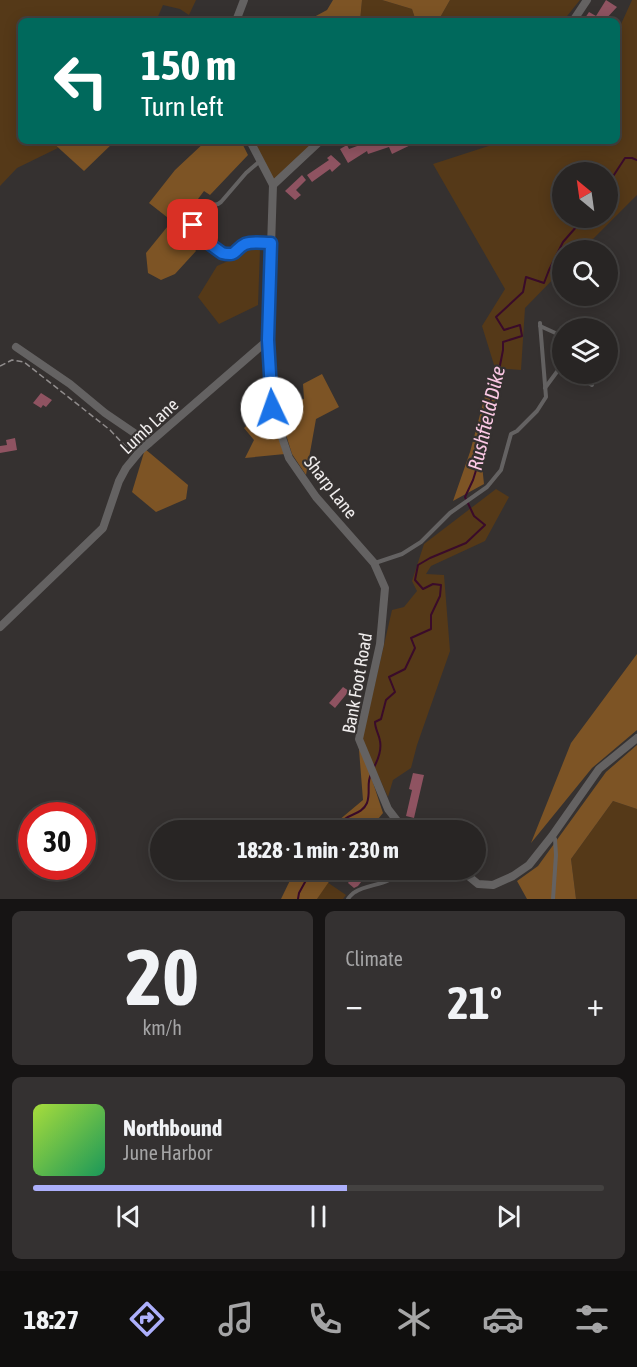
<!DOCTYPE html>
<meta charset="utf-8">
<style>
:root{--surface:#282524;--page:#343131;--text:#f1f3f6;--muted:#a5a5a6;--line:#444241;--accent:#acaffb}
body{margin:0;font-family:"Asap Condensed",sans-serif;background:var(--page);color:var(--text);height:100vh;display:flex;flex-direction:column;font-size:22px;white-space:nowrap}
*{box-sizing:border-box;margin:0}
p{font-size:20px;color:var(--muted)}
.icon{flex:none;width:33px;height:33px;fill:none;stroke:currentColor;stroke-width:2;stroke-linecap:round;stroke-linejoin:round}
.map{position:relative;height:899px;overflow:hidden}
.details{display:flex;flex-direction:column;gap:12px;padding:12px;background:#161414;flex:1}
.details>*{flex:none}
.guide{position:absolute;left:18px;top:18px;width:602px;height:126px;border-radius:9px;box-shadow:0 3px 15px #0003,0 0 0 2px var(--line);background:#00695c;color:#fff;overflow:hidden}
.needle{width:39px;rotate:331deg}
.buttons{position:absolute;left:552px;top:162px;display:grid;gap:12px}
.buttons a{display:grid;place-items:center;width:66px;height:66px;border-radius:50%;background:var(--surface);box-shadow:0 3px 15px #0003,0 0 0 2px var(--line);font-size:30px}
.speed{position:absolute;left:18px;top:802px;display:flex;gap:12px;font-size:30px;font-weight:700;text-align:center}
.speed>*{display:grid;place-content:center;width:78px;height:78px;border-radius:50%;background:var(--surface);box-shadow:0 3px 15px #0003,0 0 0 2px var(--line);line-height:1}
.speed .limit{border:9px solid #d22;background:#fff;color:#111}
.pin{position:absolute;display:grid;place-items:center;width:51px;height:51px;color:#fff;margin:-26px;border-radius:12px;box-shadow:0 3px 9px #0006}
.me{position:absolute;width:66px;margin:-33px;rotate:357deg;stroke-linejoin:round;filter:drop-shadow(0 0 4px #0008)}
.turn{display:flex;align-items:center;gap:21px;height:126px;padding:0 24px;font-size:27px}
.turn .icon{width:78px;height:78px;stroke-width:2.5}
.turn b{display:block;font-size:42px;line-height:51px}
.big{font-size:45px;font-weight:700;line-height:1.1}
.details .tile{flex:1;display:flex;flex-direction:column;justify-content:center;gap:9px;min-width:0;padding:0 21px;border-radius:9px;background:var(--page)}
.details .dial{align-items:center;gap:0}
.dial b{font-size:78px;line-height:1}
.song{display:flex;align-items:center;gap:18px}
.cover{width:72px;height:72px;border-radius:9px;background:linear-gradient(135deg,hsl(80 70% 55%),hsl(150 70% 35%))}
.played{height:6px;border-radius:3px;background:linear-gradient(90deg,var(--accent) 55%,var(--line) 55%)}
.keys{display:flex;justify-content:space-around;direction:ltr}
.heat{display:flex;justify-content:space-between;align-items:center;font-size:33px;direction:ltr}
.details .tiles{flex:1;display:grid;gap:12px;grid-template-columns:1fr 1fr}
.tile:last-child{grid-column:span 2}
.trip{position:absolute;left:150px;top:820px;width:336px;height:60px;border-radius:30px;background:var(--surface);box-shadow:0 3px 15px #0003,0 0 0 2px var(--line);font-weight:700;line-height:60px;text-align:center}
.tabs{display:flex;height:96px;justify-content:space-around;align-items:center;background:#100f0e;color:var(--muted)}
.tabs .icon{width:42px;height:42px}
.tabs .active{color:var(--accent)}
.tabs b{font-size:27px;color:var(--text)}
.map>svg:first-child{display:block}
</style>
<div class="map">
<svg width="637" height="899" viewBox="0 0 637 899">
<rect width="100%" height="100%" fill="#353130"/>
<g fill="#553918" fill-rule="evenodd">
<path d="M0,0H196L189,15L180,9L163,5L156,21H21V141H52L58,148L17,168L0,186Z"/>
<path d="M362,0H382L412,9L416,21H360Z"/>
<path d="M450,0H580L563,21H438Z"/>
<path d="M632,0H637V195L582,250H562V270L525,308L521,370L495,368L482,326L505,289L433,164L504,141H616L617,33ZM562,172H608V218H562Z"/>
<path d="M251,141H320L273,184Z"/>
<path d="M252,245L260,249L258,305L219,324L198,297L217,266L237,257Z"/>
<path d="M496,489L509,497L485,541L431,566L426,574L444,575L450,651L417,745L411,768L393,780L388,797L362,740L392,610L404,607L417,591L412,581L424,544Z"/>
<path d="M613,801L637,809V899H576L571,859Z"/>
<path d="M327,882L346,895L343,899H317Z"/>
</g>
<g fill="#7d5425">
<path d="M333,0H362L360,21H313L314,17L327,10Z"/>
<path d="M382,0H450L438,21H416L412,9Z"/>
<path d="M52,141H115L84,171L52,142Z"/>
<path d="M206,141H241L248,155L210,195L204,191L183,219L182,231L196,251L175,274L161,280L148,273L146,253L172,221L149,203L175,170Z"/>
<path d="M322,374L339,407L316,419L306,475L292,454L277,406L304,399L303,384Z"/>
<path d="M485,396L496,399L482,465L484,484L453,501L470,452Z"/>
<path d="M266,409L285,454L245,458L254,440L244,428Z"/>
<path d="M145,449L188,485L186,499L156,512L132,492Z"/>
<path d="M637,654V730L592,768L531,843L571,743Z"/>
<path d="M358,737L383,813L368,831H326L363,800Z"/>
<path d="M637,745V809L613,801L571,859L576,899H527L517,881L538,866L606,772Z"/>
<path d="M295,870H337L317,899H281Z"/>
</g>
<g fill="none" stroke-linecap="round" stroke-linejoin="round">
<g stroke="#3a0b2a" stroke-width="2">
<path d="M608,184L625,158H632L637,160"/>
<path d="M373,769C378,760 382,751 380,741C379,734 375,729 375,722L381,719L386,700L395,692L389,677L405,669L415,648L411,638L431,629V615L440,596L441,585L433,584L423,589L415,580L418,565L430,558L466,543L485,525L474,516L465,497L473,480L486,438L487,410L496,386L503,350V342L522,336L520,325L504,330L496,317L523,292L526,277L544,283L549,270L563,242L584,218"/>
<path d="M334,831C337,827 340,823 343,820C352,813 362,814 367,803C371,791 366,784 371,774"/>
<path d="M298,899L299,893L310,873C318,877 322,877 328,870"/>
</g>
</g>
<g fill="#8f5361">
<path d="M606,0L617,7L604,21L597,17L595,21H583L589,12L596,16Z"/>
<path d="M371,141H382L383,143L387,141H419L392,154L389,147L368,154L367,151L348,163L340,149L347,145L349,149Z"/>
<path d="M331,155L341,164L332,172L330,169L312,182L307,175L329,160L327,158Z"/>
<path d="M302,175L306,180L296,190L301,195L295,200L285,191Z"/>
<path d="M41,393L52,400L46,407L43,405L41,408L33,403Z"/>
<path d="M15,438L17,450L0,453V446L7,445L6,440Z"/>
<path d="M343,687L349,691L335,708L329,703Z"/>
<path d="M413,773L424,775L414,818L406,816L412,790L409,789Z"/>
<path d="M357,870H364L368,873L358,886L354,888L348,883Z"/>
</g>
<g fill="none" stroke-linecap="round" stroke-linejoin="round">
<path stroke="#918d8d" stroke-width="1.5" stroke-dasharray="6 3" stroke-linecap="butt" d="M0,366L12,360L24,362L110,430L130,451"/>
<g stroke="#646262" stroke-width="4">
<path d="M260,161L246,173L221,202L218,204L207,206L193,225C194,238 212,246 222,253C238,257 234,249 245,245C252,241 262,243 271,243"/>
<path d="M540,326L562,336"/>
<path d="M574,374L592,385"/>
<path d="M545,388L559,369L562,368"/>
<path d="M375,563L402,554L421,542L450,513L487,487L501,470L511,434L517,431L537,411L546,397L540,323"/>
<path d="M552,836L555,839L556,855L553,899"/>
<path d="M348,899C349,897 353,893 355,892C369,883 391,886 400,870"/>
</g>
<g stroke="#646262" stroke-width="8">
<path d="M236,21L244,0"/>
<path d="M573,21L587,0"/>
<path d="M250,141L273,185L268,340L272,408L289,458L316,497L374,563L385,588L380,644L359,739L388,809L398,822L412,831"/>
<path d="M273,185L320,141"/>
<path d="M16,347L70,384L105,413L149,443"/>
<path d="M0,627L103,528L119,481L126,468L140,451L268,340"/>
<path d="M461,870L478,884L493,885L513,876L529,865L552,836L599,769L637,738"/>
</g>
</g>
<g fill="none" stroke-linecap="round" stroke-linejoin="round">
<defs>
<path id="route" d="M193,225V230L196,234L222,253C238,257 234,249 245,244C253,241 263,243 271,243L268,340L272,408"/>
</defs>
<use href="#route" stroke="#114b97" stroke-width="15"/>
<use href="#route" stroke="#1a73e8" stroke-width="10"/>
</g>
<g text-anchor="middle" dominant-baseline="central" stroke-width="4.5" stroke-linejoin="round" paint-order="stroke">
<g font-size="18" fill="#efecec" stroke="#353130">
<text transform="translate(149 426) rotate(-43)">Lumb Lane</text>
<text transform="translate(331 487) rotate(52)">Sharp Lane</text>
<text transform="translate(357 683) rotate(-80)">Bank Foot Road</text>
</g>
<g font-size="20" font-style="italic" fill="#fbc8e4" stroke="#353130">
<text transform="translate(486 418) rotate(-77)">Rushfield Dike</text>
</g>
</g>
</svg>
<div class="buttons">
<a><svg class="needle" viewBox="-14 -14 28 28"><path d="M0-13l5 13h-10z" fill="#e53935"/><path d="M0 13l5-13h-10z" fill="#a5a5a6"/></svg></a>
<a><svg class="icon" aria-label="search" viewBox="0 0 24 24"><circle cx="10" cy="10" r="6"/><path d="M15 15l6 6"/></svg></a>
<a><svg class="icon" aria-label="layers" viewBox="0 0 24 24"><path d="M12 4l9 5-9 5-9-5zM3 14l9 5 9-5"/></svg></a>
</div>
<div class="speed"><div class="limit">30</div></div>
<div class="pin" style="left:193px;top:225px;background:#d93025"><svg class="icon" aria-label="arrive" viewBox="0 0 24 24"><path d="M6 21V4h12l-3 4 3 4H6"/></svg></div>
<svg class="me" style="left:272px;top:408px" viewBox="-20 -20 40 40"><circle r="19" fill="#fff"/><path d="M0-13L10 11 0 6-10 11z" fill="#1a73e8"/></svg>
<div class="trip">18:28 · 1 min · 230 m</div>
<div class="guide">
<div class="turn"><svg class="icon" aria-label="left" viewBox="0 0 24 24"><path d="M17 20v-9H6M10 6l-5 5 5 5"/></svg><div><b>150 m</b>Turn left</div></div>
</div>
</div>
<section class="details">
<div class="tiles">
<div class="tile dial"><b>20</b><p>km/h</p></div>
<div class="tile"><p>Climate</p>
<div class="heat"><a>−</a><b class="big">21°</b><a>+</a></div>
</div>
<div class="tile">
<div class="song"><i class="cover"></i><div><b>Northbound</b><p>June Harbor</p></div></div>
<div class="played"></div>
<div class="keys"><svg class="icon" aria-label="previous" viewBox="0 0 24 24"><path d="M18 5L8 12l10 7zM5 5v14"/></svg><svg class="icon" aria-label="pause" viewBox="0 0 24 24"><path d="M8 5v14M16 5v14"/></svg><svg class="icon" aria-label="next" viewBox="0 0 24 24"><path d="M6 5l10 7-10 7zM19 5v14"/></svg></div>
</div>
</div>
</section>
<nav class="tabs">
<b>18:27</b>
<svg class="icon active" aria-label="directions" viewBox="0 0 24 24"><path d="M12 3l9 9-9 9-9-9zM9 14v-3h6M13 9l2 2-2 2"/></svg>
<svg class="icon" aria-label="music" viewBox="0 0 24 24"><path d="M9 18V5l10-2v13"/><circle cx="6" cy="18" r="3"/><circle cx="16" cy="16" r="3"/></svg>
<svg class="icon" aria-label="phone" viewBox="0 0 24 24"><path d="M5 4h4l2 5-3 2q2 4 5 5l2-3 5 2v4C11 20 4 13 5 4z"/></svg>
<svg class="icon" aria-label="climate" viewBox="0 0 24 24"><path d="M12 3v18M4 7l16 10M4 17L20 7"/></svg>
<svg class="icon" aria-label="car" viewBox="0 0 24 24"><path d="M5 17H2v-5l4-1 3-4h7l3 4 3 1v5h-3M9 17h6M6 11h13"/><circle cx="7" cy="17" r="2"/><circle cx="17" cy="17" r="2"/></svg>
<svg class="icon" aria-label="filters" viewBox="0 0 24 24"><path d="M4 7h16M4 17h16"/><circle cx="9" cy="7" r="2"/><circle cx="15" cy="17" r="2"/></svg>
</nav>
